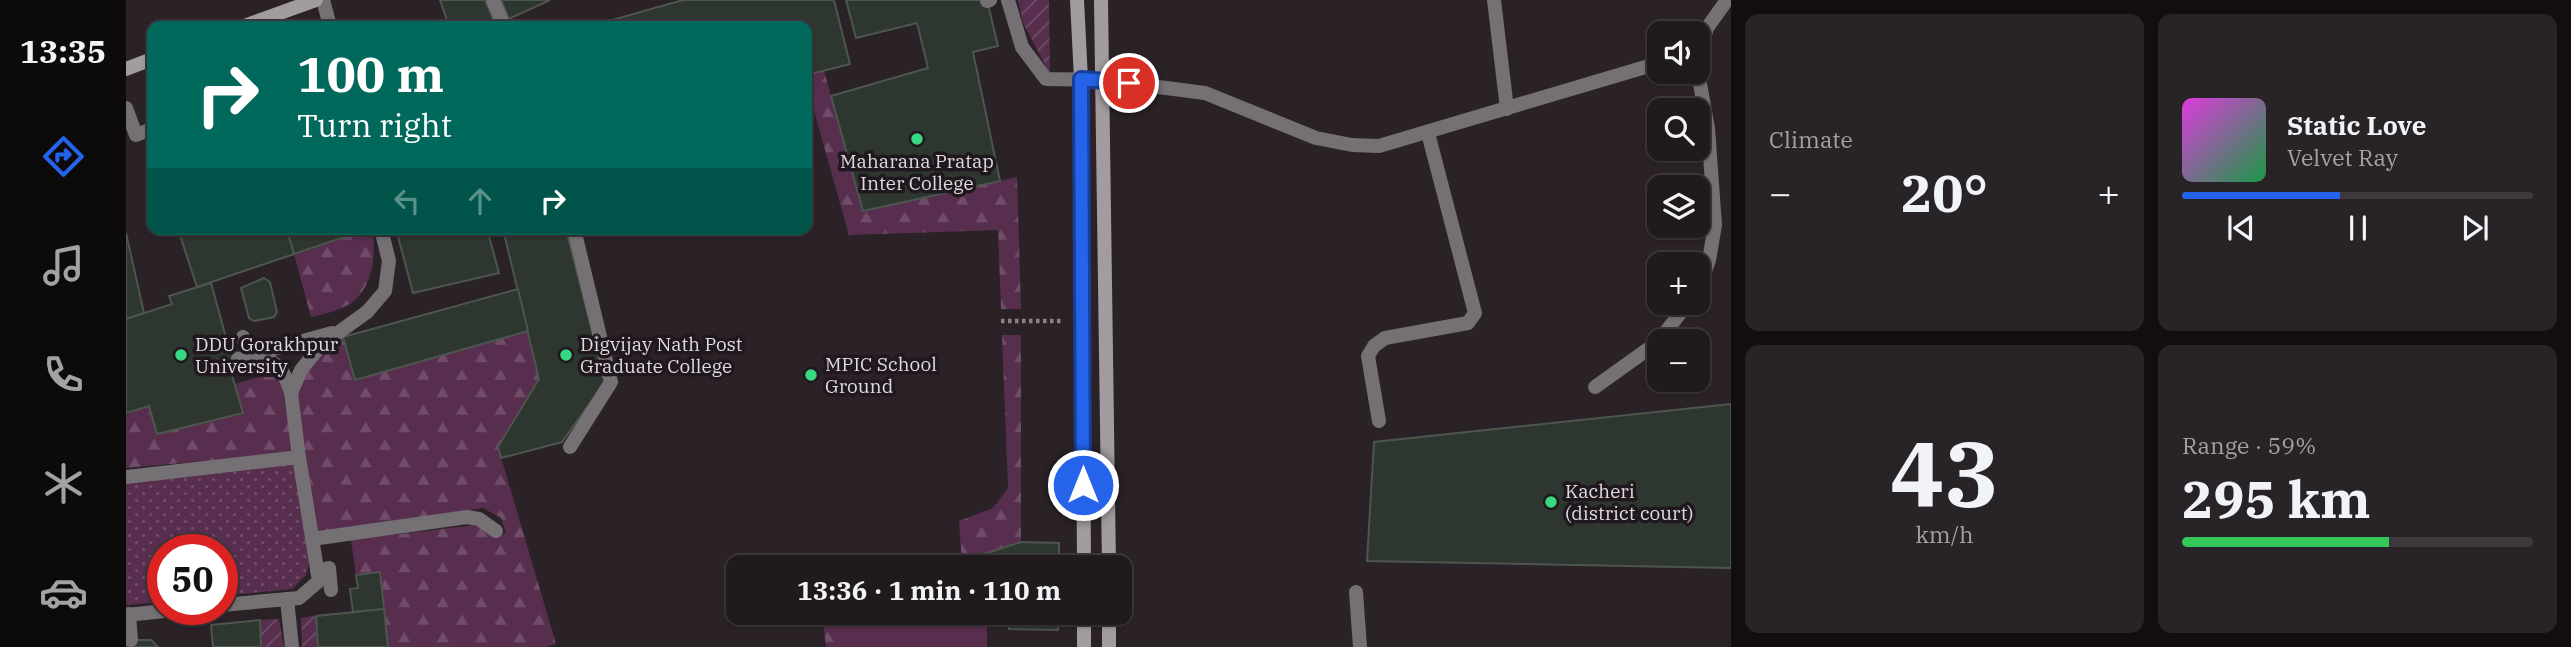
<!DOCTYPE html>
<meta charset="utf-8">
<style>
:root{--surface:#201a1d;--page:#282326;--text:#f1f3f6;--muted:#a2a1a4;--line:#3d383b;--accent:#2563eb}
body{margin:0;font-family:"IBM Plex Serif",serif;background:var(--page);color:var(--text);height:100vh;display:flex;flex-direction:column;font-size:26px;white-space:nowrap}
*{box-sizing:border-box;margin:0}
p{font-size:23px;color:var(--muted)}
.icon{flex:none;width:38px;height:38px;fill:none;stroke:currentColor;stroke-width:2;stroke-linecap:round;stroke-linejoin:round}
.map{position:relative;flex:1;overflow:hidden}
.drawer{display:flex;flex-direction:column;gap:14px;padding:14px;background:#120e10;width:840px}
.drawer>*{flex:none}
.top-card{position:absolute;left:21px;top:21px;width:665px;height:214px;border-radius:14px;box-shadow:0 2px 5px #0004,0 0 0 2px var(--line);background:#00695c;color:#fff;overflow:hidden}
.buttons{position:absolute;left:1521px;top:21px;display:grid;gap:14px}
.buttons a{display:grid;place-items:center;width:63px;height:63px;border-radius:14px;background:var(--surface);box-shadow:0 2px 5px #0004,0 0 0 2px var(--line);font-size:35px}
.speed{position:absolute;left:21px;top:534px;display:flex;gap:14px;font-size:35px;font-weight:700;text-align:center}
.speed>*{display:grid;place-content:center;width:91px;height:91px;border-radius:50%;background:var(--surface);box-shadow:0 2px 5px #0004,0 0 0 2px var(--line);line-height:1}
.speed .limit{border:10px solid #d22;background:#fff;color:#111}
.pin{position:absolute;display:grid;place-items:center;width:60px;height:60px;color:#fff;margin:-30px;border:4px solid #fff;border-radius:50%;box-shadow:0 2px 7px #0007}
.me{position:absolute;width:77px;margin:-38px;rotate:0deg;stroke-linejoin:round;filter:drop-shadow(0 0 5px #0008)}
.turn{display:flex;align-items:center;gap:24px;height:147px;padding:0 35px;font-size:32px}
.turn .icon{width:91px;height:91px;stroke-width:2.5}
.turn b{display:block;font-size:49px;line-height:60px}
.lanes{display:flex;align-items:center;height:66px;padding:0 35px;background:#0003;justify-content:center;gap:35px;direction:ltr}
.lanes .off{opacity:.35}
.big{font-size:52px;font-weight:800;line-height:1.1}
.drawer .widget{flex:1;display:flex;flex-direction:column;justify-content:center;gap:10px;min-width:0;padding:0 24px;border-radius:14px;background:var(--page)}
.drawer .dial{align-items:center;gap:0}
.dial b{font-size:91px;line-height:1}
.song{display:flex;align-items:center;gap:21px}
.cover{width:84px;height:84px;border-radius:10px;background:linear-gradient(135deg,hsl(300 70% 55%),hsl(140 70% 35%))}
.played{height:7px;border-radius:4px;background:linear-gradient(90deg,var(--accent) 45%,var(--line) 45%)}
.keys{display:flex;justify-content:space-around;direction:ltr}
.heat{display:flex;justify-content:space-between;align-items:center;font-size:38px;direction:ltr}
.charge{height:10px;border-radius:5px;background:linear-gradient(90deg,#34c759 59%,var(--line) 0)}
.drawer .tiles{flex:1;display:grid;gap:14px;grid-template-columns:repeat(2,1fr)}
.trip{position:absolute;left:600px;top:555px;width:406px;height:70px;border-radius:14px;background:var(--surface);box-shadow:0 2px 5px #0004,0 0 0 2px var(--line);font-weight:800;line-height:70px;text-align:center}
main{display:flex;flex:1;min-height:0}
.tabs{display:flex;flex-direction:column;width:126px;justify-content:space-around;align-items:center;background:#0d0a0c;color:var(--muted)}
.tabs .icon{width:49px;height:49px}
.tabs .current{color:var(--accent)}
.tabs b{font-size:32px;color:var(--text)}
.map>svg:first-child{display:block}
</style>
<main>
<nav class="tabs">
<b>13:35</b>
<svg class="icon current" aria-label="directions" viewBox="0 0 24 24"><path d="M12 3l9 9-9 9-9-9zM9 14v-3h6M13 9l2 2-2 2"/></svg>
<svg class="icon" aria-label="music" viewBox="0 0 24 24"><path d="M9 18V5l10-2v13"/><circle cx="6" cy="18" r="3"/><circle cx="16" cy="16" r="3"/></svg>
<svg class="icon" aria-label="phone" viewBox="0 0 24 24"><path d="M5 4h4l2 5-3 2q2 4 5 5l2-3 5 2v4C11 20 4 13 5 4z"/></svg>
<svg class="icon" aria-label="climate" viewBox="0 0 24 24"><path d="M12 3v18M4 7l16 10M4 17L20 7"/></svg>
<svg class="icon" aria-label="car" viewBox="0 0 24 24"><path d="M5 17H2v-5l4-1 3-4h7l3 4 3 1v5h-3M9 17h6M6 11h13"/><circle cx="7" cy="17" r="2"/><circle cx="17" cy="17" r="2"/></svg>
</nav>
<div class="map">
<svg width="1605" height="647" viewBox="0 0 1605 647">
<defs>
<pattern id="grass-dots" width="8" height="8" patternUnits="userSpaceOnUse" patternTransform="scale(1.75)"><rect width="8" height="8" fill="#582e4f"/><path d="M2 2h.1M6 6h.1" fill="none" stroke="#704c68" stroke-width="1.8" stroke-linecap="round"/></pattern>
<pattern id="forest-firs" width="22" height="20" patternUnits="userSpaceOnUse" patternTransform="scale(1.75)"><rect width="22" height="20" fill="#582e4f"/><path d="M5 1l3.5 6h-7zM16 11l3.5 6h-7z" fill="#704c68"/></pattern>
<pattern id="garden-furrows" width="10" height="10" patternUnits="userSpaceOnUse" patternTransform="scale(1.75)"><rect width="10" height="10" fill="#582e4f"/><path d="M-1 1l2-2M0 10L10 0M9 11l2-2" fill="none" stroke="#704c68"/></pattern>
</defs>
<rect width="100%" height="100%" fill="#2a2227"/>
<path fill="url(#grass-dots)" d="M169,462L184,561L180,575L166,589L96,596V550H37V602L0,605V482Z"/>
<g fill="url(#forest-firs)">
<path d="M698,71L737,211L891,177L895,309H875L872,230L723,235L688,111L681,113V75Z"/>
<path d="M242,229H246C251,254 247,290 222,305C211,311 198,314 185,317L168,254Z"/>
<path d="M402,331L413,379L372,447L430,644L419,647H262L254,572L230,575L225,540L348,525L356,527L366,537L380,533L375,518L357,508L191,534L171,394C182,367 193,354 217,337L229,380Z"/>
<path d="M876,335H895V542L855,555L854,567H817L836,565L833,521L867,508L882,488Z"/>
<path d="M134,377H147L155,381L167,453L0,468V413L23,406L31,434L116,413L109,384Z"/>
<path d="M696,613H723V647H700Z"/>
</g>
<rect fill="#582e4f" x="723" y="613" width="138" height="34"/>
<g fill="url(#garden-furrows)">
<path d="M892,0H923L924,74L897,23Z"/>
<path d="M190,616L192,647H176L175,618Z"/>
<path d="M153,619L158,647H135L134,620Z"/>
</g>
<g fill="#2e3630" stroke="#4c554e" stroke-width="2">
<path d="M314,0H359L370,26H323Z"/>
<path d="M375,0H424L383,19Z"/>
<path d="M557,0H708L724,64L681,75V26H465Z"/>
<path d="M720,0H861L872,46L847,52L874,181L737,211L705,96L802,68L791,23L730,38Z"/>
<path d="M52,229H161L168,254L71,287Z"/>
<path d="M161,229H242L168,254Z"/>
<path d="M270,229H361L373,273L287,293Z"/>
<path d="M377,229H440L479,382L436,442L375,458L372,447L413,379Z"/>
<path d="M0,233L18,313L0,319Z"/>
<path d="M138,278L144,282L151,312L148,317L128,321L123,318L115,288Z"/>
<path d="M85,283L104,352L109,350L116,369L105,372L117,413L31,434L23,406L0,413V319L46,304L43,296Z"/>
<path d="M392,289L402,331L229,380L217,337Z"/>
<path d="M1605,404V568L1241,561L1248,442Z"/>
<path d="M895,542L933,543V567H854L855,555Z"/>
<path d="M254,572L258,609L227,612L224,589L232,588L230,575Z"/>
<path d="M258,609L262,647H192L190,616Z"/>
<path d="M883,612H932V630L883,629Z"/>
<path d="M134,620L135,647H87L85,625Z"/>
<path d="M0,640H25L32,647H0Z"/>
</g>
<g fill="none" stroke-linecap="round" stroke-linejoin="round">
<path stroke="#8a8387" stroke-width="4.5" stroke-dasharray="3.5 3.5" stroke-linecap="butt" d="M875,321H938"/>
<g stroke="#747073" stroke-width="14">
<path d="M197,0L204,26"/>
<path d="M367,0L378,26"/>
<path d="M882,0L896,47L920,79L978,80L1079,93L1190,138L1226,145L1253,146L1533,63"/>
<path d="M1368,0L1381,109"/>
<path d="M861,1L864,0"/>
<path d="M262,26H263"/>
<path d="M0,108L10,135L26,129"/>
<path d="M1572,290L1583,260L1589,225L1582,128L1573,78L1574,51L1581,28L1601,0"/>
<path d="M117,337L123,356C152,361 156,365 165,393"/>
<path d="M112,359L206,333"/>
<path d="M1469,387L1532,342L1562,303"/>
<path d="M1253,421L1242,356L1248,346L1259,338L1342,323L1349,313L1302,133"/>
<path d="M444,447L485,382L448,229"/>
<path d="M173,457L165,393L175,370L195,345L241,312L259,291L263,261L255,229"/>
<path d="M0,477L173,457L193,581L173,598L96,605"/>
<path d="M186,539L341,517L353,519L370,531"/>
<path d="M191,571L203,568L205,590"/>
<path d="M1230,592L1234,647"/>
<path d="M161,599L166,647"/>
<path d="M3,614L5,640"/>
<path d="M0,615L58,609"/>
</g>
<g stroke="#a29ba0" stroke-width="14">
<path d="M951,0L955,79L958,567"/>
<path d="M975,0L983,567"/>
<path d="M118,26L190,0"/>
<path d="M0,69L26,59"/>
<path d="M958,612V647"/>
<path d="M983,612V647"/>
</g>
</g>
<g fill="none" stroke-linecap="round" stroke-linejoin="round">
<defs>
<path id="route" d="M957,485L955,79L1003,83"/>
</defs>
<use href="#route" stroke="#184099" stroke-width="18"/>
<use href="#route" stroke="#2563eb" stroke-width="12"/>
</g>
<g fill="#37d880" stroke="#20181e" stroke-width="2.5">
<circle cx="791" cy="139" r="7"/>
<circle cx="55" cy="355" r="7"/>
<circle cx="440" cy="355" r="7"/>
<circle cx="685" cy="375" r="7"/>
<circle cx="1425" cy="502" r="7"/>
</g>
<g text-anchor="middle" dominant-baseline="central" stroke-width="7" stroke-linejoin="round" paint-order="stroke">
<g font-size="19" fill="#dfdadd" stroke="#20181e" text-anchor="start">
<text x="791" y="161" text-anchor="middle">Maharana Pratap<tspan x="791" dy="22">Inter College</tspan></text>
<text x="69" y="344">DDU Gorakhpur<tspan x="69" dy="22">University</tspan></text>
<text x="454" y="344">Digvijay Nath Post<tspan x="454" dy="22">Graduate College</tspan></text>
<text x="699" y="364">MPIC School<tspan x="699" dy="22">Ground</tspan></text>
<text x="1439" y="491">Kacheri<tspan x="1439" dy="22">(district court)</tspan></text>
</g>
</g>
</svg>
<div class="buttons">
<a><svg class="icon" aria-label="sound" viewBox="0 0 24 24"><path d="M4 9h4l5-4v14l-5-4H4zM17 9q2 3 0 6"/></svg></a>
<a><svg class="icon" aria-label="search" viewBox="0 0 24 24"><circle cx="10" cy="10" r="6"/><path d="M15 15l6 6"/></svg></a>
<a><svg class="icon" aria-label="layers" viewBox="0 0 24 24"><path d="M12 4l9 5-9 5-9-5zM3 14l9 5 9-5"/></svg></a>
<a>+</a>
<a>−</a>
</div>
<div class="speed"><div class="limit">50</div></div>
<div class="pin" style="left:1003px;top:83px;background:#d93025"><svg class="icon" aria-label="arrive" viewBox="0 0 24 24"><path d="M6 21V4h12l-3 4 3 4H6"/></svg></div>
<svg class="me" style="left:957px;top:485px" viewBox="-20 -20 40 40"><circle r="17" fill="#2563eb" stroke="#fff" stroke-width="3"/><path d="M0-11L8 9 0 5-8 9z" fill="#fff"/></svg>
<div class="trip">13:36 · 1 min · 110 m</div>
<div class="top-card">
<div class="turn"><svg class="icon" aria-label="right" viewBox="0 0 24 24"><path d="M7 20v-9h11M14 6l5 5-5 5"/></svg><div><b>100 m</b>Turn right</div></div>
<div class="lanes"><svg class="icon off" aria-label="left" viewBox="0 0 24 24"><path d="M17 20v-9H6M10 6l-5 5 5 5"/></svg><svg class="icon off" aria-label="ahead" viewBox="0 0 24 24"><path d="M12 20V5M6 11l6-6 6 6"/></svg><svg class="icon" aria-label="right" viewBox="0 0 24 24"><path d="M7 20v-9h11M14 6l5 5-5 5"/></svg></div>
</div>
</div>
<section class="drawer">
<div class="tiles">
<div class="widget"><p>Climate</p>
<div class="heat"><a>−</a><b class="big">20°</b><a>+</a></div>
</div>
<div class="widget">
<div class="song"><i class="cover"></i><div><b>Static Love</b><p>Velvet Ray</p></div></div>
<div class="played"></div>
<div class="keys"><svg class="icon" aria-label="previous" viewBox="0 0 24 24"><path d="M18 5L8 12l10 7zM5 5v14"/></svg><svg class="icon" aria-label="pause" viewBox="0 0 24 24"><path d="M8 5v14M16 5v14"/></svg><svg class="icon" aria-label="next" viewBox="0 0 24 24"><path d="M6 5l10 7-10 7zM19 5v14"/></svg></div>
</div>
<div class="widget dial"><b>43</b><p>km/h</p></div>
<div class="widget"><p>Range · 59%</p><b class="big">295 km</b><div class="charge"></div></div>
</div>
</section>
</main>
